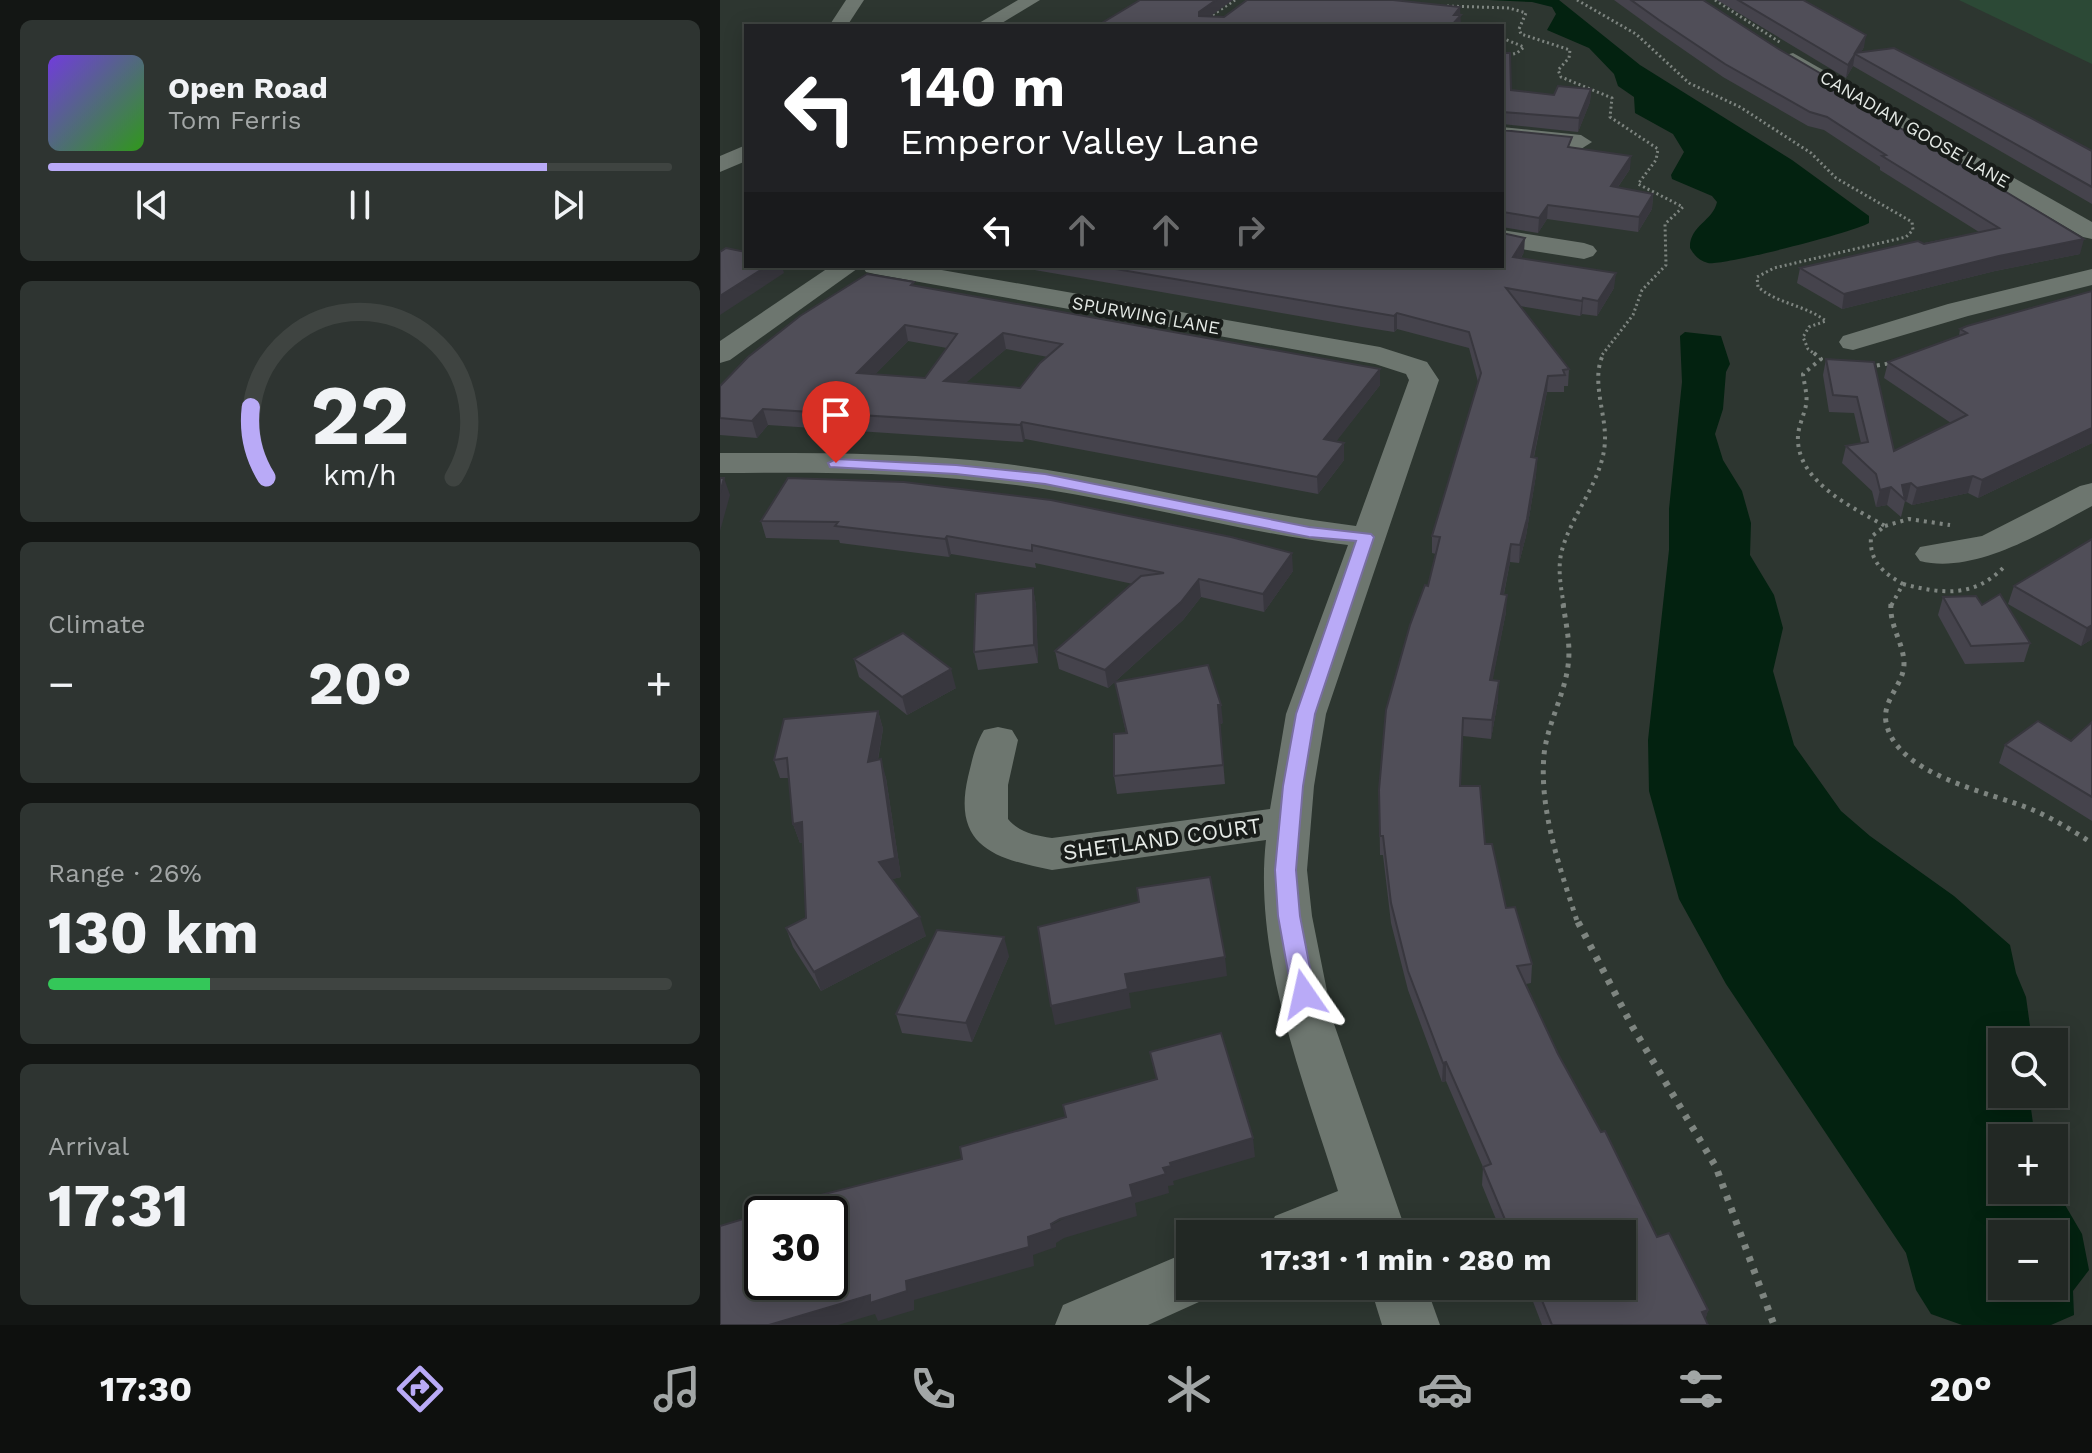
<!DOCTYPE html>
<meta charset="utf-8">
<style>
:root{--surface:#222824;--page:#2e3431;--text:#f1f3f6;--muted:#a2a6a6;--line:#3f4441;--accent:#b9aaf7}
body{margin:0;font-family:"Work Sans",sans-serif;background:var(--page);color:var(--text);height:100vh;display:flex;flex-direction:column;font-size:30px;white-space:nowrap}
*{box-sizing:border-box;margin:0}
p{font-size:26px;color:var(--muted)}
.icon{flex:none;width:44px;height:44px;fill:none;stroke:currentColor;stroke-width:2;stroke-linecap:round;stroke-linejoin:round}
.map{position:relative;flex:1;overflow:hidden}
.details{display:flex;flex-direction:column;gap:20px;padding:20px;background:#131614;width:720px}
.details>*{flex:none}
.guide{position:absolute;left:24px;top:24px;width:760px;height:244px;border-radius:0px;box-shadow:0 4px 20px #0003,0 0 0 2px var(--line);background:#202124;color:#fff;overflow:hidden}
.fabs{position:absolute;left:1268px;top:1028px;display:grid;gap:16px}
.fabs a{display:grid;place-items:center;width:80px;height:80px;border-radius:0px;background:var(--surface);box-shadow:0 4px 20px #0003,0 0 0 2px var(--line);font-size:40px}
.speed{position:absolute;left:24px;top:1196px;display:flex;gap:16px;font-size:40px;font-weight:700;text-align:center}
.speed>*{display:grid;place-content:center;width:104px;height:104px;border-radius:50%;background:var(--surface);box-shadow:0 4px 20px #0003,0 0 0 2px var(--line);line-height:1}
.speed .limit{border:4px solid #111;border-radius:12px;background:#fff;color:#111}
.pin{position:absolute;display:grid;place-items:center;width:68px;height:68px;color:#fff;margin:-82px -34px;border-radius:50% 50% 50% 0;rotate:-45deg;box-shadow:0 0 8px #0007}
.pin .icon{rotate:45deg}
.me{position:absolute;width:88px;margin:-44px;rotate:349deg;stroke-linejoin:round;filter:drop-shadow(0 0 6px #0008)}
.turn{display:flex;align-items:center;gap:28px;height:168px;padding:0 24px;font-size:36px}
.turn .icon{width:104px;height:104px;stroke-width:2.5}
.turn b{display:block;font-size:56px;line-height:68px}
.lanes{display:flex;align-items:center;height:76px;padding:0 24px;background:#0003;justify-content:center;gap:40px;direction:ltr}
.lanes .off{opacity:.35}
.big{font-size:60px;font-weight:700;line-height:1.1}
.details .card{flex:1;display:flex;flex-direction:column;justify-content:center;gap:12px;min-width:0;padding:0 28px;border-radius:12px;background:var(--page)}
.details .dial{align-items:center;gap:0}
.dial svg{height:208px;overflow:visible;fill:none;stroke:var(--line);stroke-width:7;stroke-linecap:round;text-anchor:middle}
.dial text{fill:var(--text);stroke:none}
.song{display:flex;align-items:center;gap:24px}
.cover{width:96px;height:96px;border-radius:12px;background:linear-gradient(135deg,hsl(260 70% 55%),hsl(110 70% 35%))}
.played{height:8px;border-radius:4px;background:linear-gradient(90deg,var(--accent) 80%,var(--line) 80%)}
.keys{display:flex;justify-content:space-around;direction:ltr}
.heat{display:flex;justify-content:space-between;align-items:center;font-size:44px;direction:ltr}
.charge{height:12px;border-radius:6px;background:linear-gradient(90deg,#34c759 26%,var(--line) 0)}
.trip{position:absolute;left:456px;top:1220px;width:460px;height:80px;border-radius:0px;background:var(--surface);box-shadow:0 4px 20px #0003,0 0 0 2px var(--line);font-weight:700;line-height:80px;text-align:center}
.tab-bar{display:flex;height:128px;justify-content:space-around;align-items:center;background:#0e100e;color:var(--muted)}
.tab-bar .icon{width:56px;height:56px}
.tab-bar .selected{color:var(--accent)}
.tab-bar b{font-size:36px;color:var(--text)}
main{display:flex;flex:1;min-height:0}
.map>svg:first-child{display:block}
</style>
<main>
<section class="details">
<div class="card">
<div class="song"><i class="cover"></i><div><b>Open Road</b><p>Tom Ferris</p></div></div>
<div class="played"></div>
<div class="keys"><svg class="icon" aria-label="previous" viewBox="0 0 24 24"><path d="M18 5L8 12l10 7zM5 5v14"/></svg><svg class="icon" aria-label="pause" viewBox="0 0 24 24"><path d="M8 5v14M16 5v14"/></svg><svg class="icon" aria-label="next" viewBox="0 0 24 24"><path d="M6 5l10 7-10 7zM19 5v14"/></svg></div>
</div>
<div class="card dial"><svg viewBox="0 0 100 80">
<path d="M14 69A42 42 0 1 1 86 69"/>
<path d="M14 69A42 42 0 0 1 8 42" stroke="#b9aaf7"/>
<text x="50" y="56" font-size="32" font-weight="700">22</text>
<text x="50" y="72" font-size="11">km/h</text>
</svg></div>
<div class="card"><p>Climate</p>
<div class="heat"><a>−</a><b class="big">20°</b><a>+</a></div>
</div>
<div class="card"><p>Range · 26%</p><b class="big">130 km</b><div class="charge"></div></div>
<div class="card"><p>Arrival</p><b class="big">17:31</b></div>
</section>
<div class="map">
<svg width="1372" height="1325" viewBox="0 0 1372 1325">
<rect width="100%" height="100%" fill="#2d3630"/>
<path fill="#2c4936" d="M1239,0H1372V64Z"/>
<g fill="#032210" fill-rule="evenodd">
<path d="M769,0H839L920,65L1072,160L1149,216V223C1134,232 1003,266 988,263C979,261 974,255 970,248C969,226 993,221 997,202L992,196L952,179L951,175L964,152L953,134L915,113L914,97L898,86L894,74L869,48L827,30L836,14L832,7L812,2Z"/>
<path d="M965,332L1001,336L1010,364L1006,372L1003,409L995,434L1003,460L1022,491L1031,523L1030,555L1054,595L1063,628L1053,671L1074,745L1121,811L1150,836L1234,896L1290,945L1296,973L1306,997L1310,1026L1307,1042H1282V1094H1309L1315,1138H1282V1190H1334V1186L1362,1234L1369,1270L1353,1291L1354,1315L1331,1325H1242L1211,1314L1196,1290L1186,1253L1006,984L959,899L929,791L928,740L949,550V509L962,382L960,336ZM1282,1234H1334V1286H1282Z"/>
</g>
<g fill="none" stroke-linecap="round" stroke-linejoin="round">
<g stroke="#7e8580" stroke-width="3" stroke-dasharray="2 3" stroke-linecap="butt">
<path d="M857,0L916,34L969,83L1020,107L1091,153L1116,178L1192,222L1193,230L1186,237L1054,268L1037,277L1038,287C1058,304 1085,305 1106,321L1089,327L1083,337L1088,349L1096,355"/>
<path d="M995,0L1061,43"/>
<path d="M727,6L789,8L806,13L799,29L801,34L850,50L849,58L838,70L841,77L892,98L890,117L938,149L936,160L918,184L963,207L945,224L946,265L922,290L913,315L882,355"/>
<path d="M476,26L515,0"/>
<path d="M782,38L804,47L797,53L782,57"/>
</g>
<g stroke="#7e8580" stroke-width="4" stroke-dasharray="3 5" stroke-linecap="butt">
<path d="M1094,353L1101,359L1083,374C1084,384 1088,395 1086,405C1084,415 1079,425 1078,435C1075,481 1132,507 1165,526L1151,537C1149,561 1163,573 1183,584L1171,606"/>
<path d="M1149,367L1171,363"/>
<path d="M1165,526L1189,519L1230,525"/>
<path d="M1183,584C1222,594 1254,598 1284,567"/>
<path d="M844,606C841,588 837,568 842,550C852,513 884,479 885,440C886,413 870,378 884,353"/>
</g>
<g stroke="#7e8580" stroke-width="5" stroke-dasharray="4 6" stroke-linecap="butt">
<path d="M843,604C846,624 851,645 848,666C844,696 827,725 824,755C819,812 841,871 858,924"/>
<path d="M1171,604C1169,626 1184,643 1184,664C1184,684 1162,700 1166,722C1176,776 1271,792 1313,810C1334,819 1353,831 1372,843"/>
</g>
<path stroke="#7e8580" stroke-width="7" stroke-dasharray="5 8" stroke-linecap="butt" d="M858,922L912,1026L996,1167L1054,1325"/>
<g fill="#6d766f" fill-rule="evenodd">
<path d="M126,0H144L127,26H109Z"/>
<path d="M298,0H320L277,26H254Z"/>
<path d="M1073,53L1372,222V239L1363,237L1066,63L1063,59L1066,55Z"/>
<path d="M782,127L861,135L872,142L861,149L782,141Z"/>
<path d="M26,145V161L0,172V156Z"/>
<path d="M782,230L864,243L873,246L877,251L873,256L864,259L782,246Z"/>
<path d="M111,266H141L10,360L0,363V341Z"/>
<path d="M142,266H199L660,347L707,362L719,380L606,714L594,786L587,870L592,916L613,1021L687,1234H547L555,1216L618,1191C584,1082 533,957 546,840L332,870C275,859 232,846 248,777C252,761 255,745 264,730L278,727L292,730L298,740L288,785V819C300,833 314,835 332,838L550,809L566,714L628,545C527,533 429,506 329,490C220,472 110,472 0,473V453C96,453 192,452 287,464C404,479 518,512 636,526L689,380L686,374L655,364L155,274L146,272Z"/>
<path d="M1372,269V285L1248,316L1133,350L1123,348L1119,342L1123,336L1228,304Z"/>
<path d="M1372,483V506C1325,531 1255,575 1200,561L1195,554L1200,547L1262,536L1360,486Z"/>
<path d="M470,1251V1286H495L490,1297L428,1325H335L343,1305Z"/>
<path d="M650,1286H706L720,1325H662Z"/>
</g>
</g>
<g fill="#45434c" fill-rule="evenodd">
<path d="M894,0H983L1360,254L1275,271L1122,309L1077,283L1080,268L1259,232L1160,170V167L1104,130L1088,126L1003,77L938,32Z"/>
<path d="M997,0H1083L1144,47L1141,52L1372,151V204L1133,66L1126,78Z"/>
<path d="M782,53L791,90L834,95L871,89L870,102L858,132L782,124Z"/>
<path d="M782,129V130L851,147L910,169L898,187L933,194L932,209L918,232L827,219L818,233L782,227Z"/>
<path d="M804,252L801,258L894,288L877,316L862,314L860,316L800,306L849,369L848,386H844V392H827L814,457L817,458L816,475L806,536L799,563L790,562L784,594L786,612L772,681L778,700L771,739L743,736L740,786L765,844L786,908L812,964L811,983L806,984L838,1054L937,1237L988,1310L985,1320L988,1325H822L807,1286H902V1234H782L762,1185L763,1167L726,1081L722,1082L688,990L671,923L663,855H660L659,790L716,554L712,553V536L758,382L749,348L677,329L674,332L642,327L292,266H782Z"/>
<path d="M195,286L660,385L616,441L624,460L598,494L305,439L303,442L48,425L37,438L0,435V386ZM188,341L227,348L205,378L155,374ZM286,349L328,357L300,388L245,383Z"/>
<path d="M1372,291V443L1258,498L1248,493L1192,505L1185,501L1181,517L1167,505L1156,507L1152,491L1122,463L1126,446L1141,443L1134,413L1109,412L1103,375L1106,359L1154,362L1174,451L1231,423L1164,378L1168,362L1239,336L1240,329Z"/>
<path d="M68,478L573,571L544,612L481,597L463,620L388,688L339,669L335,651L413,584L315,563L316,568L231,554L229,557L120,543L119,540L46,538L41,521Z"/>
<path d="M1372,539V639L1361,646L1288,604L1294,586Z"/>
<path d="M313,588L316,606L318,663L258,670L254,652Z"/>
<path d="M1223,597L1262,605L1310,643L1304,662L1245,664L1218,615Z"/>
<path d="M134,659L236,688L187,715L139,677Z"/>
<path d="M395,682L503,723L500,724L505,784L397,794L394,776L406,733Z"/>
<path d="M158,711L163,729L158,760L166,778L181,877L172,879L206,936L101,991L73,947L66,928L86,918L83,842L80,843L73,824L69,778H60L54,760Z"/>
<path d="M1372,722V821L1279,763L1285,745L1351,741Z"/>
<path d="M289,956L252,1042L182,1033L176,1014Z"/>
</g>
<g fill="#38373e">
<path d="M496,0H513L480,24V26L479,12Z"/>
<path d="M740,7L741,26H731L734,15Z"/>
<path d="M1146,35L1144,47L1139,56L1135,54Z"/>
<path d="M1135,54L1133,66L1126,78L1128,65Z"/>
<path d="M871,89L870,102L858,132L859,118Z"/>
<path d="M911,156L910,169L889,200L891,186Z"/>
<path d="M933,194L932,209L918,232L919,217Z"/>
<path d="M828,205L827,219L818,233L819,218Z"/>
<path d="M805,238L804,252L793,272V257Z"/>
<path d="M1364,239L1360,254L1275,271L1122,309L1124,294L1279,256Z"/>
<path d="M47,266H62L64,273L0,315V296Z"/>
<path d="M896,273L894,288L877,316L878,301Z"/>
<path d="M863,298L862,314L860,316L862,301Z"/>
<path d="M677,313V329L674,332V316Z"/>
<path d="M185,325L188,341L141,389L137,373Z"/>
<path d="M283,333L286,349L228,398L224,381Z"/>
<path d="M660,369V385L605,456L604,439Z"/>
<path d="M828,376L827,392L810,474L811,457Z"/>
<path d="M43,409L48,425L37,438L32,421Z"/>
<path d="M302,422L305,439L303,442L300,425Z"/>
<path d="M1372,428V443L1258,498L1262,480Z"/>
<path d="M624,443V460L598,494L597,477Z"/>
<path d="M817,458L816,475L806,536L799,563L800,545Z"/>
<path d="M1253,476L1248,493L1192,505L1197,488Z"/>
<path d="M4,478L10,495L0,531V493Z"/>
<path d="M1191,483L1187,500L1185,501L1182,485Z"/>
<path d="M1171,487L1167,505L1156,507L1160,490Z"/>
<path d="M227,536L231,554L229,557L225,539Z"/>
<path d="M791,544L790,562L780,612L781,594Z"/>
<path d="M572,553L573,571L544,612L543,594Z"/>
<path d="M479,579L481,597L463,620L388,688L385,670Z"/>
<path d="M313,588L316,606L318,663L314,645Z"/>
<path d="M787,595L786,612L769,699L770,680Z"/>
<path d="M1372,625V639L1361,646L1367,628Z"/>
<path d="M231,669L236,688L187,715L182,697Z"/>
<path d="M779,681L778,700L771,739L772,720Z"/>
<path d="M498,705H501L503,723L500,724L505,784Z"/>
<path d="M158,711L163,729L154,781L148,762Z"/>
<path d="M161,759L166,778L181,877L165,881L159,862Z"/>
<path d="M82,822L88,841L80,843L73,824Z"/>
<path d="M200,917L206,936L101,991L94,972Z"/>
<path d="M284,937L289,956L252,1042L246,1023Z"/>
<path d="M505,957L507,976L409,993L411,1008L335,1025L331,1006L405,974Z"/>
<path d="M726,1062V1081L722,1082L723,1063Z"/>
<path d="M533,1138L535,1157L453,1181L454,1185L448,1186L449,1193L415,1203L417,1216L344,1238L336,1243V1247L313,1255L314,1266L194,1300V1310L158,1321L155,1314L118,1325H49L186,1281L308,1237L443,1168L450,1163Z"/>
<path d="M988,1310L984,1325L982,1312Z"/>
</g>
<g fill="#504e58" stroke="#38373e" stroke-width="2" fill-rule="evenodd">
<path d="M420,0H496L479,12V16L504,17L527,0H673L740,7L734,15H741L731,26H377Z"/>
<path d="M911,0H983L1057,48L1117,83L1114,88L1364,239L1279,256L1124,294L1080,268L1198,241L1204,244L1279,228L1162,156L1166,155L1107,117L1090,112L1005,64L939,20Z"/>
<path d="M1018,0H1083L1146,35L1135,53L1174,48L1311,118L1372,151V187L1135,54L1128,65Z"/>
<path d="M782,53H790L791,90L834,95L838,86L871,89L859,118L782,112Z"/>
<path d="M782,129V130L852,137L848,147L911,156L891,186L933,194L919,217L828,205L819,218L783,212L782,213Z"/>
<path d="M782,233L805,238L793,257L896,273L878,301L863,298L862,301L786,288L849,369L843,370L845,375L828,376L811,457L817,458L807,519L800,545L791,544L781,594L787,595L770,680L779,681L772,720L743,718L740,786H760L765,844H772L786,908L795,907L812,964L797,966L838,1054L881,1132L885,1131L937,1237L949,1233L988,1310L982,1312L988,1325H832L816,1286H902V1234H791L763,1167L771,1164L726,1062L723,1063L688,971L671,903L663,836H660L659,790L666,710L690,625L705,585L708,586L720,537L712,536L761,373L749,332L677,313L674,316L378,266H782Z"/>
<path d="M6,248L26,252V266H47L0,296V252Z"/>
<path d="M147,274L194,282L191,285L660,369L604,439L624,443L597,477L302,422L300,425L43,409L32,421L0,418V386L28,357L80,316ZM185,325L237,334L205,378L137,373ZM283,333L342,344L320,363L300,388L224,381Z"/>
<path d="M1372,291V428L1262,480L1253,476L1197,488L1191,483L1182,485L1185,500L1171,487L1160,490L1156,474L1126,446L1148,442L1137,397L1113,395L1106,359L1154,362L1174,451L1247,415L1168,362L1247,333L1240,329L1247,326Z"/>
<path d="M0,478H4L0,493Z"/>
<path d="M68,478L184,482L331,500L511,537L572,553L543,594L479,579L461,602L385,670L335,651L421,576L444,573L312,545V551L227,536L225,539L115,526L118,522L41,521Z"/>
<path d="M1372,539V625L1367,628L1294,586Z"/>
<path d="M313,588L314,645L254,652L256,594Z"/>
<path d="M1280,594L1310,643L1251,646L1223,597L1256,596L1262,605Z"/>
<path d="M183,633L231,669L182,697L134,659Z"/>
<path d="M488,665L501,705H498L503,765L394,776V734L407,733L395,682Z"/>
<path d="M158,711L148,762L161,759L175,858L159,862L200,917L94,972L66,928L86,918L82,822L73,824L67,758L54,760L64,719Z"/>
<path d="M1318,721L1351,741L1372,722V797L1285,745Z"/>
<path d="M490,877L505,957L405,974L408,989L331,1006L318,927L419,902L417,888Z"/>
<path d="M217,930L284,937L246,1023L176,1014Z"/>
<path d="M501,1033L533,1138L450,1163L451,1166L443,1168L446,1174L410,1185L413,1197L340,1219L331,1224L332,1229L308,1237L309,1247L186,1281L187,1291L150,1303V1295L49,1325H0V1226L30,1217V1213L242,1159L240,1147L346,1117L343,1105L437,1079L430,1052ZM42,1214H110V1282H42Z"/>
</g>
<path fill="#b9aaf7" stroke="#786ea1" stroke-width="2" d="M116,459L236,465L325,474L589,527L651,534L654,537L595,714L583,786L576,870L580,916L595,994L592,1001L584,1004L576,1001L572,994L558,916L555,870L563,786L576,714L636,541L589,537L325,484L236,474L110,467L108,463Z"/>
<g text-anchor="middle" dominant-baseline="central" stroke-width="8" stroke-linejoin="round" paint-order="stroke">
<g font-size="18" fill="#e5eae6" stroke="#181c19">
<text transform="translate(1195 129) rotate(30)">CANADIAN GOOSE LANE</text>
<text transform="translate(426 315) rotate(10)">SPURWING LANE</text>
</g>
<g font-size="22" fill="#e5eae6" stroke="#181c19">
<text transform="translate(442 839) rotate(-8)">SHETLAND COURT</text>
</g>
</g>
</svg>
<div class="fabs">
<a><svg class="icon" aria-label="search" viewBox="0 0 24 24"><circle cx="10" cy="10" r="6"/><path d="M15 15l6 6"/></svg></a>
<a>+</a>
<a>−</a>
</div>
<div class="speed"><div class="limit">30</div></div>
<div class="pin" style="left:116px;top:463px;background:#d93025"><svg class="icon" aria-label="arrive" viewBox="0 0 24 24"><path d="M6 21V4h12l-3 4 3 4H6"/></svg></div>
<svg class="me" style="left:584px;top:994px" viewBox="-20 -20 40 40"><path d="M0-17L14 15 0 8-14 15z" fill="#b9aaf7" stroke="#fff" stroke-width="4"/></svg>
<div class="trip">17:31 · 1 min · 280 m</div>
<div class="guide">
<div class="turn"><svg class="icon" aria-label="left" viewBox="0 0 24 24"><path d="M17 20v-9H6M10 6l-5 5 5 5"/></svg><div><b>140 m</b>Emperor Valley Lane</div></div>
<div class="lanes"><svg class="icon" aria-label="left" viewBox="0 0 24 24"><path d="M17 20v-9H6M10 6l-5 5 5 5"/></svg><svg class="icon off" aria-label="ahead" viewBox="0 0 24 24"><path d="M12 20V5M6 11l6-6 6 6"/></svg><svg class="icon off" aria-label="ahead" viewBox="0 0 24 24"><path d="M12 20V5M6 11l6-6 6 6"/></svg><svg class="icon off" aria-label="right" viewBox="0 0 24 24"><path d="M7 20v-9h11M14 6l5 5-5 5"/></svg></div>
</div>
</div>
</main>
<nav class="tab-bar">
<b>17:30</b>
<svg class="icon selected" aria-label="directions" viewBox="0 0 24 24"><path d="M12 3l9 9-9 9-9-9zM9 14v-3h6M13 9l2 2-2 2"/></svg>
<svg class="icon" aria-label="music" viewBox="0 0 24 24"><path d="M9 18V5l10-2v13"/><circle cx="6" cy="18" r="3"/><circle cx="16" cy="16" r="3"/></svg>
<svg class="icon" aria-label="phone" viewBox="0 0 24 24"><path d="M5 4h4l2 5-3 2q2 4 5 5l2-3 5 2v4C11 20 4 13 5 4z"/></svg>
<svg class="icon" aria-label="climate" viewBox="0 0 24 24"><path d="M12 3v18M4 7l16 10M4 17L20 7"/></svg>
<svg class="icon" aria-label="car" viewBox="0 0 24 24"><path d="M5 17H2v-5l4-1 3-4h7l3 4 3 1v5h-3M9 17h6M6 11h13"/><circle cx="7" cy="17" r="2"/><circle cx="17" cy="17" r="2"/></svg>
<svg class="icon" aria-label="filters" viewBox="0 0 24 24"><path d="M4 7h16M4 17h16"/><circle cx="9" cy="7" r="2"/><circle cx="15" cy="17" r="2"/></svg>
<b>20°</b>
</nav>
